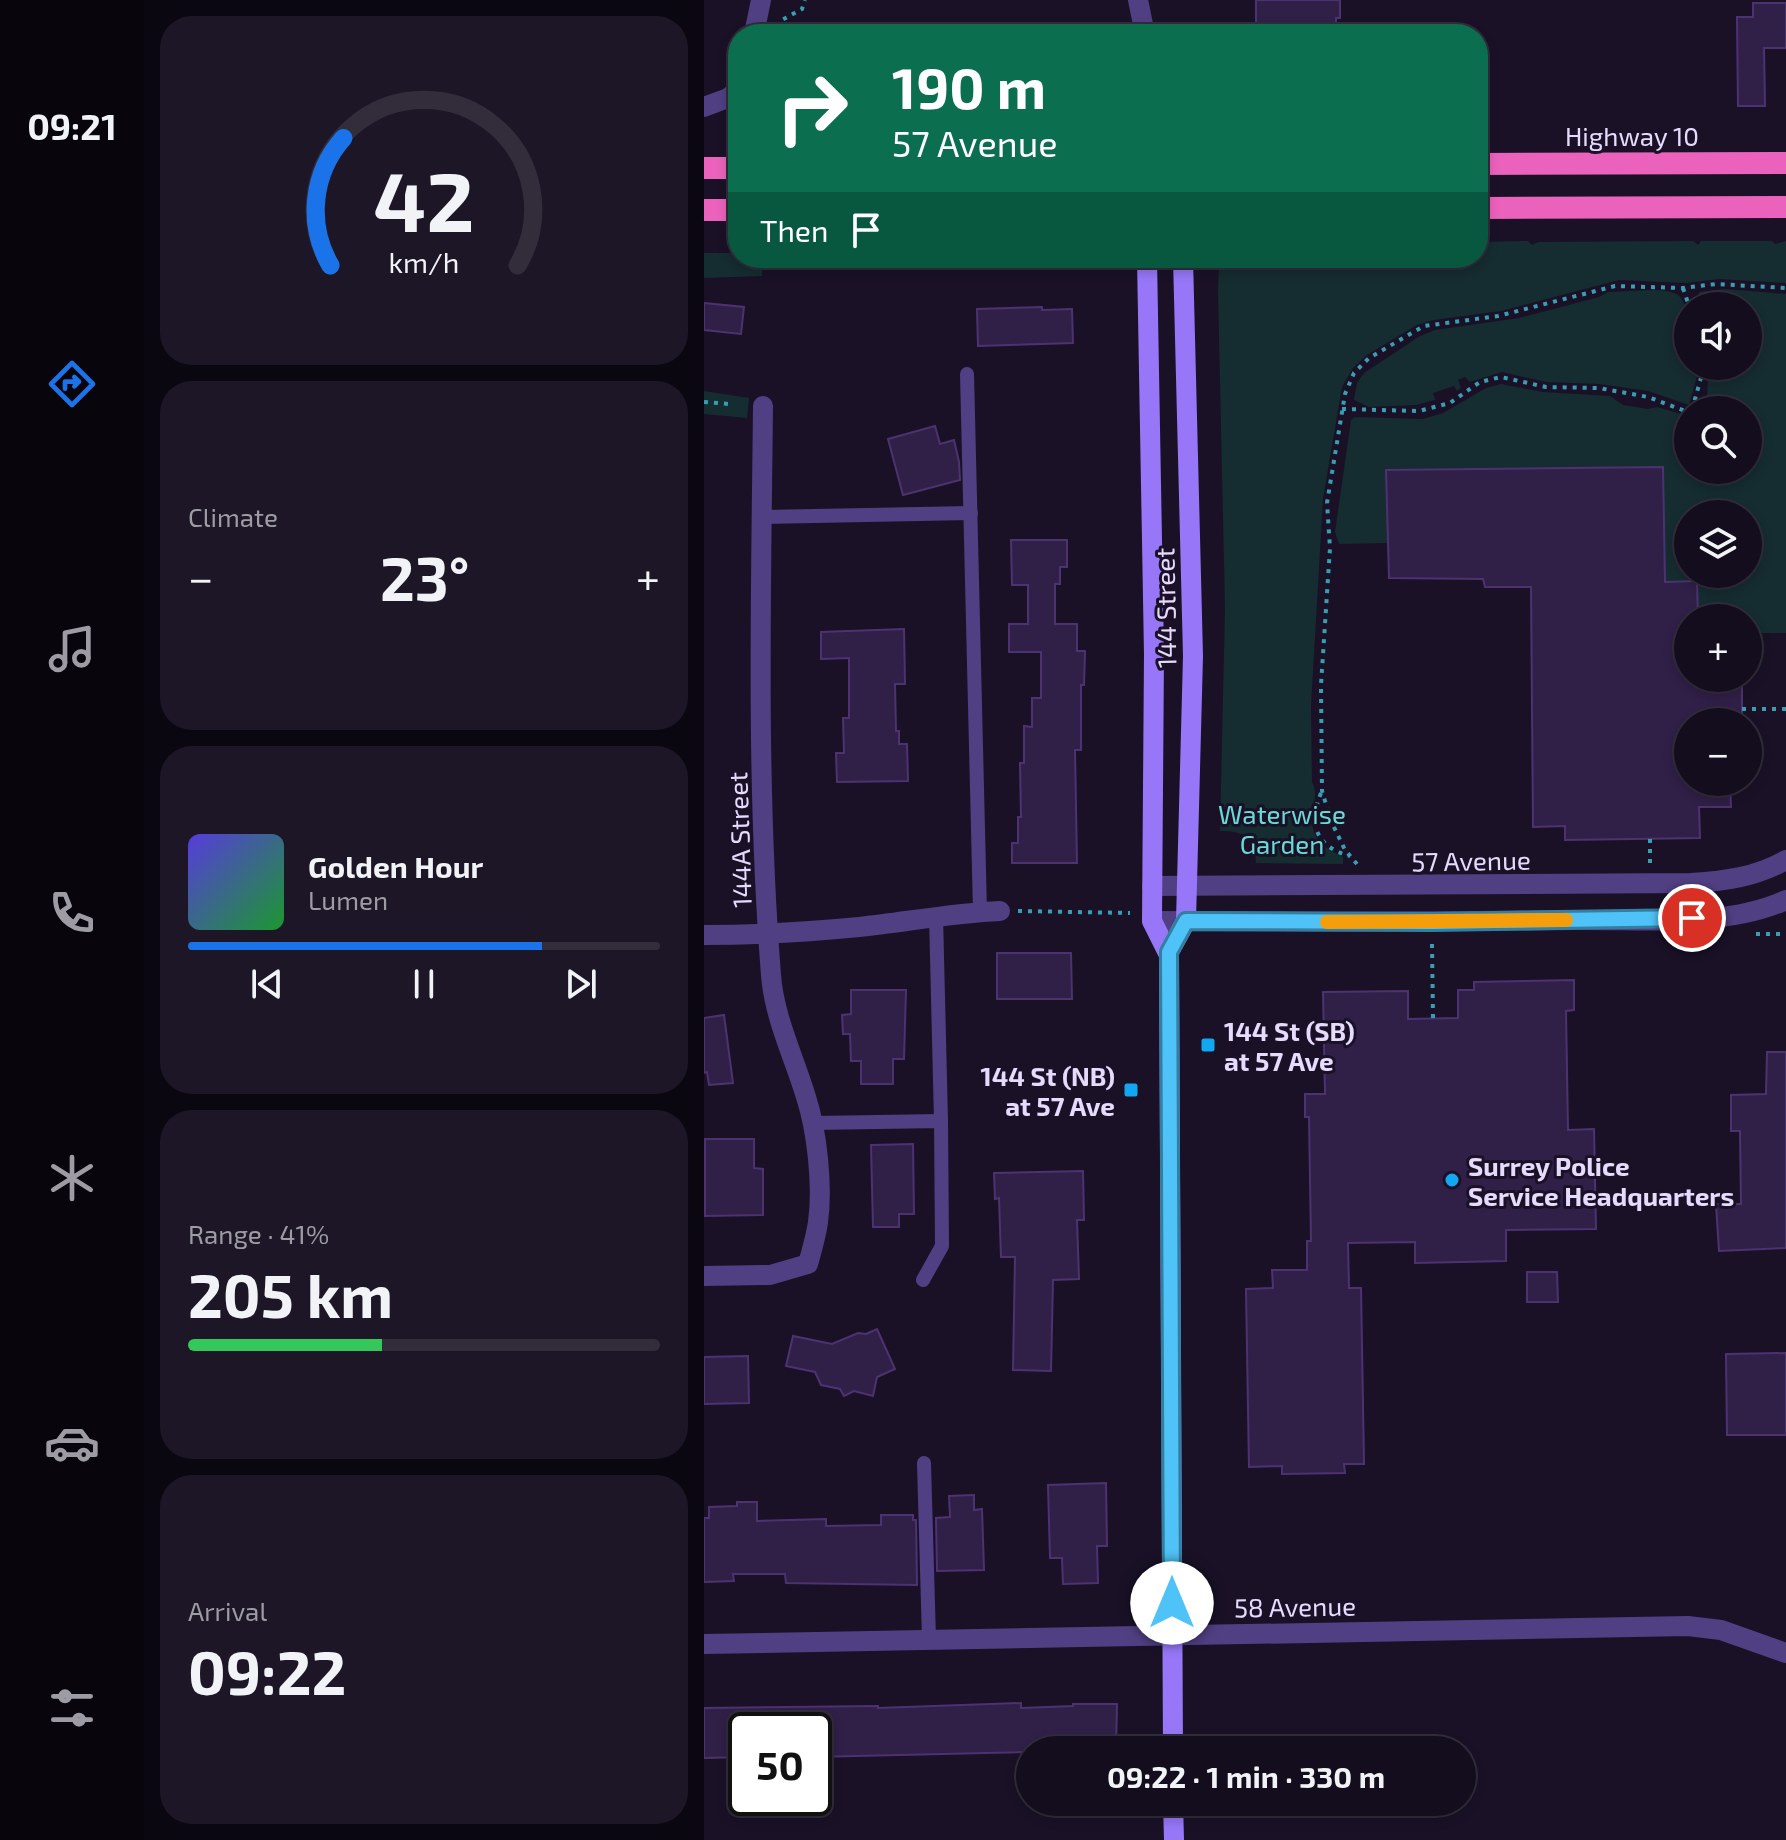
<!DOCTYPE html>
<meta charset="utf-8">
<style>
:root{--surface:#140d1d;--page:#1d1626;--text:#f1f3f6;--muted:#9d9ca4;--line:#332d3b;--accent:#1a73e8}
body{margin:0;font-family:"Exo 2",sans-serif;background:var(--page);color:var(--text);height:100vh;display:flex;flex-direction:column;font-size:30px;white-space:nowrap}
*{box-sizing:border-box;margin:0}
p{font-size:26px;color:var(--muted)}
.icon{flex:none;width:44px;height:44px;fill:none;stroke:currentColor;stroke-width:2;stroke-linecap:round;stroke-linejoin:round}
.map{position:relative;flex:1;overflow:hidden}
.panel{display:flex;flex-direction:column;gap:16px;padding:16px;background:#0b0710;width:560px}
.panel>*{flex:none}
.top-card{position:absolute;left:24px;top:24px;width:760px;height:244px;border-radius:32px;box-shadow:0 4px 12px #0003,0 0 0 2px var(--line);background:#0b6e4f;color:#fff;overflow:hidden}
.fabs{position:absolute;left:970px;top:292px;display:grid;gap:16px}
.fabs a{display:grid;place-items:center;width:88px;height:88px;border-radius:50%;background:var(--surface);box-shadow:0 4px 12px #0003,0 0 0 2px var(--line);font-size:40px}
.speed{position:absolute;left:24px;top:1712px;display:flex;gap:16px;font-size:40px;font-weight:700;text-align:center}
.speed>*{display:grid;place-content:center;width:104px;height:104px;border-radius:50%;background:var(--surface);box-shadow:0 4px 12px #0003,0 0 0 2px var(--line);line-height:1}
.speed .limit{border:4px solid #111;border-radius:12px;background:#fff;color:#111}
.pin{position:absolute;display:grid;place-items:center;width:68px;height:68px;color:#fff;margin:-34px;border:4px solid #fff;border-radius:50%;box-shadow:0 2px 8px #0007}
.me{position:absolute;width:88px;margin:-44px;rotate:0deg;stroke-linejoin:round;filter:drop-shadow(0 0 6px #0008)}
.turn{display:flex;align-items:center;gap:28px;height:168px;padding:0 32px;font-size:36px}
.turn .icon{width:104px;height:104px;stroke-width:2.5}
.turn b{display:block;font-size:56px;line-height:68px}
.then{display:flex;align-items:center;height:76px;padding:0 32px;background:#0003;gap:16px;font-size:30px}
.big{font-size:60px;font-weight:700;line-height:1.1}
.panel .card{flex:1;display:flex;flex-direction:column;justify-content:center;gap:12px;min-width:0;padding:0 28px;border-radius:32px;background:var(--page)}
.panel .dial{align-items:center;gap:0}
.dial svg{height:208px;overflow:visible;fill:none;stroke:var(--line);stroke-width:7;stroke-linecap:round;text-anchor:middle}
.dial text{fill:var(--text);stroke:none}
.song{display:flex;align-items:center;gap:24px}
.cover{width:96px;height:96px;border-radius:12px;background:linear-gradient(135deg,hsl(250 70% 55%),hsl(130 70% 35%))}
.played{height:8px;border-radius:4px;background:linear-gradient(90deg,var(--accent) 75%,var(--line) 75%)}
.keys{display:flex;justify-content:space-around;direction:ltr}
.heat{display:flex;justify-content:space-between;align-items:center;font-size:44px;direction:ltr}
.charge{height:12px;border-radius:6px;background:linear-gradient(90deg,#34c759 41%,var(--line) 0)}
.trip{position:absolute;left:312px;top:1736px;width:460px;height:80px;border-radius:40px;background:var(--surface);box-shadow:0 4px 12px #0003,0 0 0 2px var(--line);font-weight:700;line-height:80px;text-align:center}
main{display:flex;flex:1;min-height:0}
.dock{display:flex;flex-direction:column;width:144px;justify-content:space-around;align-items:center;background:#08050c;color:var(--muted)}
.dock .icon{width:56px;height:56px}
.dock .active{color:var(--accent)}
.dock b{font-size:36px;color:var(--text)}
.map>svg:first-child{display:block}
</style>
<main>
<nav class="dock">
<b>09:21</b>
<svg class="icon active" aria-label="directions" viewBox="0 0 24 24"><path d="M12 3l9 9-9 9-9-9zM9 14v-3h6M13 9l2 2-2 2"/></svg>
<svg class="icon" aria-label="music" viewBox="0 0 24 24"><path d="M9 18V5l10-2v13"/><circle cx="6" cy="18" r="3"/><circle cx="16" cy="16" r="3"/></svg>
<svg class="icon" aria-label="phone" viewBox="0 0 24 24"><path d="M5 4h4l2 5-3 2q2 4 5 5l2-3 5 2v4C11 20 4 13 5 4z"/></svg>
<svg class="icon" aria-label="climate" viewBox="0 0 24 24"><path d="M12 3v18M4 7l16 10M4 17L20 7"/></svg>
<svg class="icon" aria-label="car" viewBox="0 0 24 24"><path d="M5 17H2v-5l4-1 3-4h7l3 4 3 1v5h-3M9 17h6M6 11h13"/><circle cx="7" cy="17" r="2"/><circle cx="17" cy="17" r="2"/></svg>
<svg class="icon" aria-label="filters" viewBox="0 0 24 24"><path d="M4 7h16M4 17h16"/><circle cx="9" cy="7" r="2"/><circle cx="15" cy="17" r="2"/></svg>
</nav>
<section class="panel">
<div class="card dial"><svg viewBox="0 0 100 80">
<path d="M14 69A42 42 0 1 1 86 69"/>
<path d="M14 69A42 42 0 0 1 19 20" stroke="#1a73e8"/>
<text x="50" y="56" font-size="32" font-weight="700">42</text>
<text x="50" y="72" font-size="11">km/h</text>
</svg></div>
<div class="card"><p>Climate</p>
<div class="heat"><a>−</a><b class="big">23°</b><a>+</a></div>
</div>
<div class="card">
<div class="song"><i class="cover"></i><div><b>Golden Hour</b><p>Lumen</p></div></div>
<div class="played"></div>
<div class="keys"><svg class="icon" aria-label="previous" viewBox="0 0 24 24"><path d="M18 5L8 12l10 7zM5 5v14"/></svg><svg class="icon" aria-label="pause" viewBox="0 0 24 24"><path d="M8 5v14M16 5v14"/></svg><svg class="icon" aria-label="next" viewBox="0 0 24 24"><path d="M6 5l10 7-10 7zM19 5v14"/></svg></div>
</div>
<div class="card"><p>Range · 41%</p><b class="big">205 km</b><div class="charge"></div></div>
<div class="card"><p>Arrival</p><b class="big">09:22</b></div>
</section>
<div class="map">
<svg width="1082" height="1840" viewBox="0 0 1082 1840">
<rect width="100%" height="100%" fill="#1a1127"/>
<g fill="#152c31" fill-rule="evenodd">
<path d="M824,241L828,245L834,242L989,241L994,245L997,241H1068L1071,244L1082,241V283L1015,279L983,283L915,280L797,311L730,320L713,325L663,355L649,368L638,387L619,499L607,706L608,782C613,792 611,796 609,807C605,836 614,845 639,857V864L552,863C551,838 542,831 516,831L521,608L514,291L515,269L519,260L774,258V242Z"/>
<path d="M0,253H34V258H59L58,276L0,278Z"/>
<path d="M1021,289L1082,294V633H1044V618H1025L1024,611L994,612L993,581L961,582L958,467L683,470L684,543L635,544L631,532L647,420L650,417L719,419L739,413L782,388L797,384L839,392L906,396L919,405L944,409L953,407L984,416V470H1044V410H1002L1005,366H1044V306H994L995,292ZM984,514H1044V574H984Z"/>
<path d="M924,291C938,291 956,288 970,293C990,300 984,348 984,366H993L994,373L985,405L944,391L895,384L842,382L798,372L766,382L761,377L754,380L757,388L753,391L750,386L729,393L731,400L712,405L665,407L650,400L653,383L660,373L716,336L731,330L815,318L895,297L904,292Z"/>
<path d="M0,391L45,398L43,418L0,414Z"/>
</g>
<g fill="#301f47" stroke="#4d3272" stroke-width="2">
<path d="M552,0H636V18H632V31H607V26H552Z"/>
<path d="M1049,3H1082V48H1060L1061,106H1034L1033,17H1049Z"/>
<path d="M0,303L40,307L37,334L0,330Z"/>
<path d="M338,307V310L368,309L369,343L274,346L273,309Z"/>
<path d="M231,426L236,444L250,440L255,462L256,480L199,495L184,439Z"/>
<path d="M959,467L961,582L993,581L994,618H984V678H1038V722H984V782H1026L1027,807H995L996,838L861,840V826L829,827L827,587H781L779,579L685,578L682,470Z"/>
<path d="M307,540H363V567H356V584H351V624H373V651H381L380,685H377V750H371L373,863H308V843H314V817H317L316,763H320V726L328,727V698H337V652H305V624H324V585H308Z"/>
<path d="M200,629L201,684H191L192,731H195V744H203L204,781L133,782L132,753H140L139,718H145V658L117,659V632Z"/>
<path d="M293,953H367L368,999H293Z"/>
<path d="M870,980V1010L862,1011L864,1130L890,1129L892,1229L802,1230V1261L711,1263V1242L644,1243L645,1288H657L660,1464H640L641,1473L578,1474V1466L545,1467L542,1289L569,1288L568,1270H603V1241H607L605,1117H601V1094H621L619,992L704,991V1019L754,1018V990H770V982Z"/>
<path d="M147,990H202L200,1059H189V1084H157V1061H147L146,1034H139L138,1015L147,1014Z"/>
<path d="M20,1015L29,1083L5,1085L3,1072L0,1073V1018Z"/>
<path d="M1063,1052H1082V1248L1015,1251L1012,1204H1037L1036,1131H1027V1095L1062,1094Z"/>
<path d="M1,1139H50V1168L59,1169V1215L1,1216Z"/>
<path d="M209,1144L210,1214H195V1227H169L167,1145Z"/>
<path d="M379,1171L380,1220H373L375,1279L349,1280L347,1371L309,1370L311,1257H297L295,1198L291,1199L290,1173Z"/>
<path d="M823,1272H853L854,1302H823Z"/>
<path d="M173,1329L191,1369L173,1377L169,1396L150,1391L140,1396L136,1389L117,1385L111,1372L82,1366L89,1336L128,1344L154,1333L162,1334Z"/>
<path d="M1082,1353V1435H1023L1022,1354Z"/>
<path d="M44,1356L45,1403L0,1404V1357Z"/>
<path d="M402,1483L403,1546H393L394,1583L359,1584L358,1558H346L344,1485Z"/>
<path d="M270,1495V1510L278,1509L280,1570L233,1571L232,1518L246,1517L245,1496Z"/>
<path d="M33,1502H53V1521L122,1519V1526L177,1525V1515H209V1520H212L213,1585L82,1583L81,1574H29L30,1581L0,1582V1518H5V1507L33,1506Z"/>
<path d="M317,1703V1708L369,1706V1704H413L412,1750L110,1757V1730H42V1757L0,1758V1708L174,1706V1708Z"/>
</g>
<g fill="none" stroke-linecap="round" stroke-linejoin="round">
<g stroke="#389fb3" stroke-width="4" stroke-dasharray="4 6" stroke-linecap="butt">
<path d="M84,34L76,29L78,20L98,9L101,0"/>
<path d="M979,288L985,306"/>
<path d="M0,402L25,404"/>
<path d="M638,409L715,411L746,403L776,382L797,377L842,387L895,388L944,397L984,412"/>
<path d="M988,410L998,374L997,366"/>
<path d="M1038,709H1082"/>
<path d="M617,793C604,825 612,847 646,856"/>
<path d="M946,863V838"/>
<path d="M653,864L641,850L627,821L618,791L617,685L626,548L623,503L641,394L650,373L665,358L720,326L794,316L911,286L979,288L1012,284L1082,288"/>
<path d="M314,911L426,913"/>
<path d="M1052,934H1082"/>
<path d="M728,944L729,1018"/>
</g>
<g stroke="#513f83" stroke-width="14">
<path d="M263,374L276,912"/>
<path d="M58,517L267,513"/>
<path d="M232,915L237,1121"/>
<path d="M109,1123L237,1121L238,1246L219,1280"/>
<path d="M220,1463L225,1639"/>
</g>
<g stroke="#513f83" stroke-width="20">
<path d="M434,0L441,34"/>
<path d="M50,34L57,0"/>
<path d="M0,107L24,98L34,90"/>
<path d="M448,886L987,883C1022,881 1051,877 1082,860"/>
<path d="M448,921C589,922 731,922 872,920C938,919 1021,928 1082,900"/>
<path d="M0,935C52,935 103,932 155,927C202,922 248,913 296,911"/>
<path d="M0,1276L66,1275L104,1264C108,1250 112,1236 114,1222C119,1186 113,1131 102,1097C90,1057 70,1017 67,975C52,786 57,596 59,406"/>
</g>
<path stroke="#513f83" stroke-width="20" d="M0,1644L984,1626L1017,1630L1082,1653"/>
<g stroke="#9777f7" stroke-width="20">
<path d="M443,258L450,654L448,921L465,955L469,1750"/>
<path d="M465,952L482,921L489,656L479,258"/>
<path d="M469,1802L470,1840"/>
</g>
<g stroke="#eb62bc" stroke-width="22">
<path d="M774,164L1082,163"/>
<path d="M0,168H34"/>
<path d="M774,208L1082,207"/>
<path d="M0,210H34"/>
</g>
</g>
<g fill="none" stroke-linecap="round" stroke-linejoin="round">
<defs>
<path id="route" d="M468,1603L465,952L482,921L728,922L988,918"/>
</defs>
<use href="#route" stroke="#337fa1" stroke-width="20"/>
<use href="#route" stroke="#4fc3f7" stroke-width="14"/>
<path stroke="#f59e0b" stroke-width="14" d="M623,922L862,920"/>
</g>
<g fill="#12a8f1" stroke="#1a1127" stroke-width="3">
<rect x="496" y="1037" width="16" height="16" rx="4"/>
<rect x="419" y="1082" width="16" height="16" rx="4"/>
<circle cx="748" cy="1180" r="8"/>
</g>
<g text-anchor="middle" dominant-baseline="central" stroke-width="6" stroke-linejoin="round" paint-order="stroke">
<g font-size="26" fill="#e6dafd" stroke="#1a1127">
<text x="928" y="135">Highway 10</text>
<text transform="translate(461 608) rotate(-91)">144 Street</text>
<text transform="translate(35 840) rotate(-92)">144A Street</text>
<text transform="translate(767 860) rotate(-1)">57 Avenue</text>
<text transform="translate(591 1606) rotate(-1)">58 Avenue</text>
</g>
<g font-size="26" fill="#69d9d6" stroke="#1a1127">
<text x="578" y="813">Waterwise<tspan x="578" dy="30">Garden</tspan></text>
</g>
<g font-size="26" font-weight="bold" fill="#e6dafd" stroke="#1a1127" text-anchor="start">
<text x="520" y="1030">144 St (SB)<tspan x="520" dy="30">at 57 Ave</tspan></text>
<text x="411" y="1075" text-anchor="end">144 St (NB)<tspan x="411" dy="30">at 57 Ave</tspan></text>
<text x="764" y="1165">Surrey Police<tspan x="764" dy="30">Service Headquarters</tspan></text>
</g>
</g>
</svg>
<div class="fabs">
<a><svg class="icon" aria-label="sound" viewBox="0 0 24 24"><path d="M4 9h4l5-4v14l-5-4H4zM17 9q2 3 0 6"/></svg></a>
<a><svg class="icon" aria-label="search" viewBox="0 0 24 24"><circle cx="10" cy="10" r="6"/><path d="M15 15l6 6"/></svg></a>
<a><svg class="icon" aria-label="layers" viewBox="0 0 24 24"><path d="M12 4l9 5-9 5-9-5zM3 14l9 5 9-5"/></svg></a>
<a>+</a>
<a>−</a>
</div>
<div class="speed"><div class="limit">50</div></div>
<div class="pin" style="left:988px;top:918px;background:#d93025"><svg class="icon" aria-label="arrive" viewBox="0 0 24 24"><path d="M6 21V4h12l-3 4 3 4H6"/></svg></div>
<svg class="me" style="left:468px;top:1603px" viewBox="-20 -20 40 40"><circle r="19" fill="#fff"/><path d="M0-13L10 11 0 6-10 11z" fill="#4fc3f7"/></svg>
<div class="trip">09:22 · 1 min · 330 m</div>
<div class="top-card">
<div class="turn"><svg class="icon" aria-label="right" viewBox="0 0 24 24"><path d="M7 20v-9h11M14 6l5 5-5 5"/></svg><div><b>190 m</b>57 Avenue</div></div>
<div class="then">Then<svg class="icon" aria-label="arrive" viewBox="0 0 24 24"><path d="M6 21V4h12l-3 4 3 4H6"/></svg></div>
</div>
</div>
</main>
